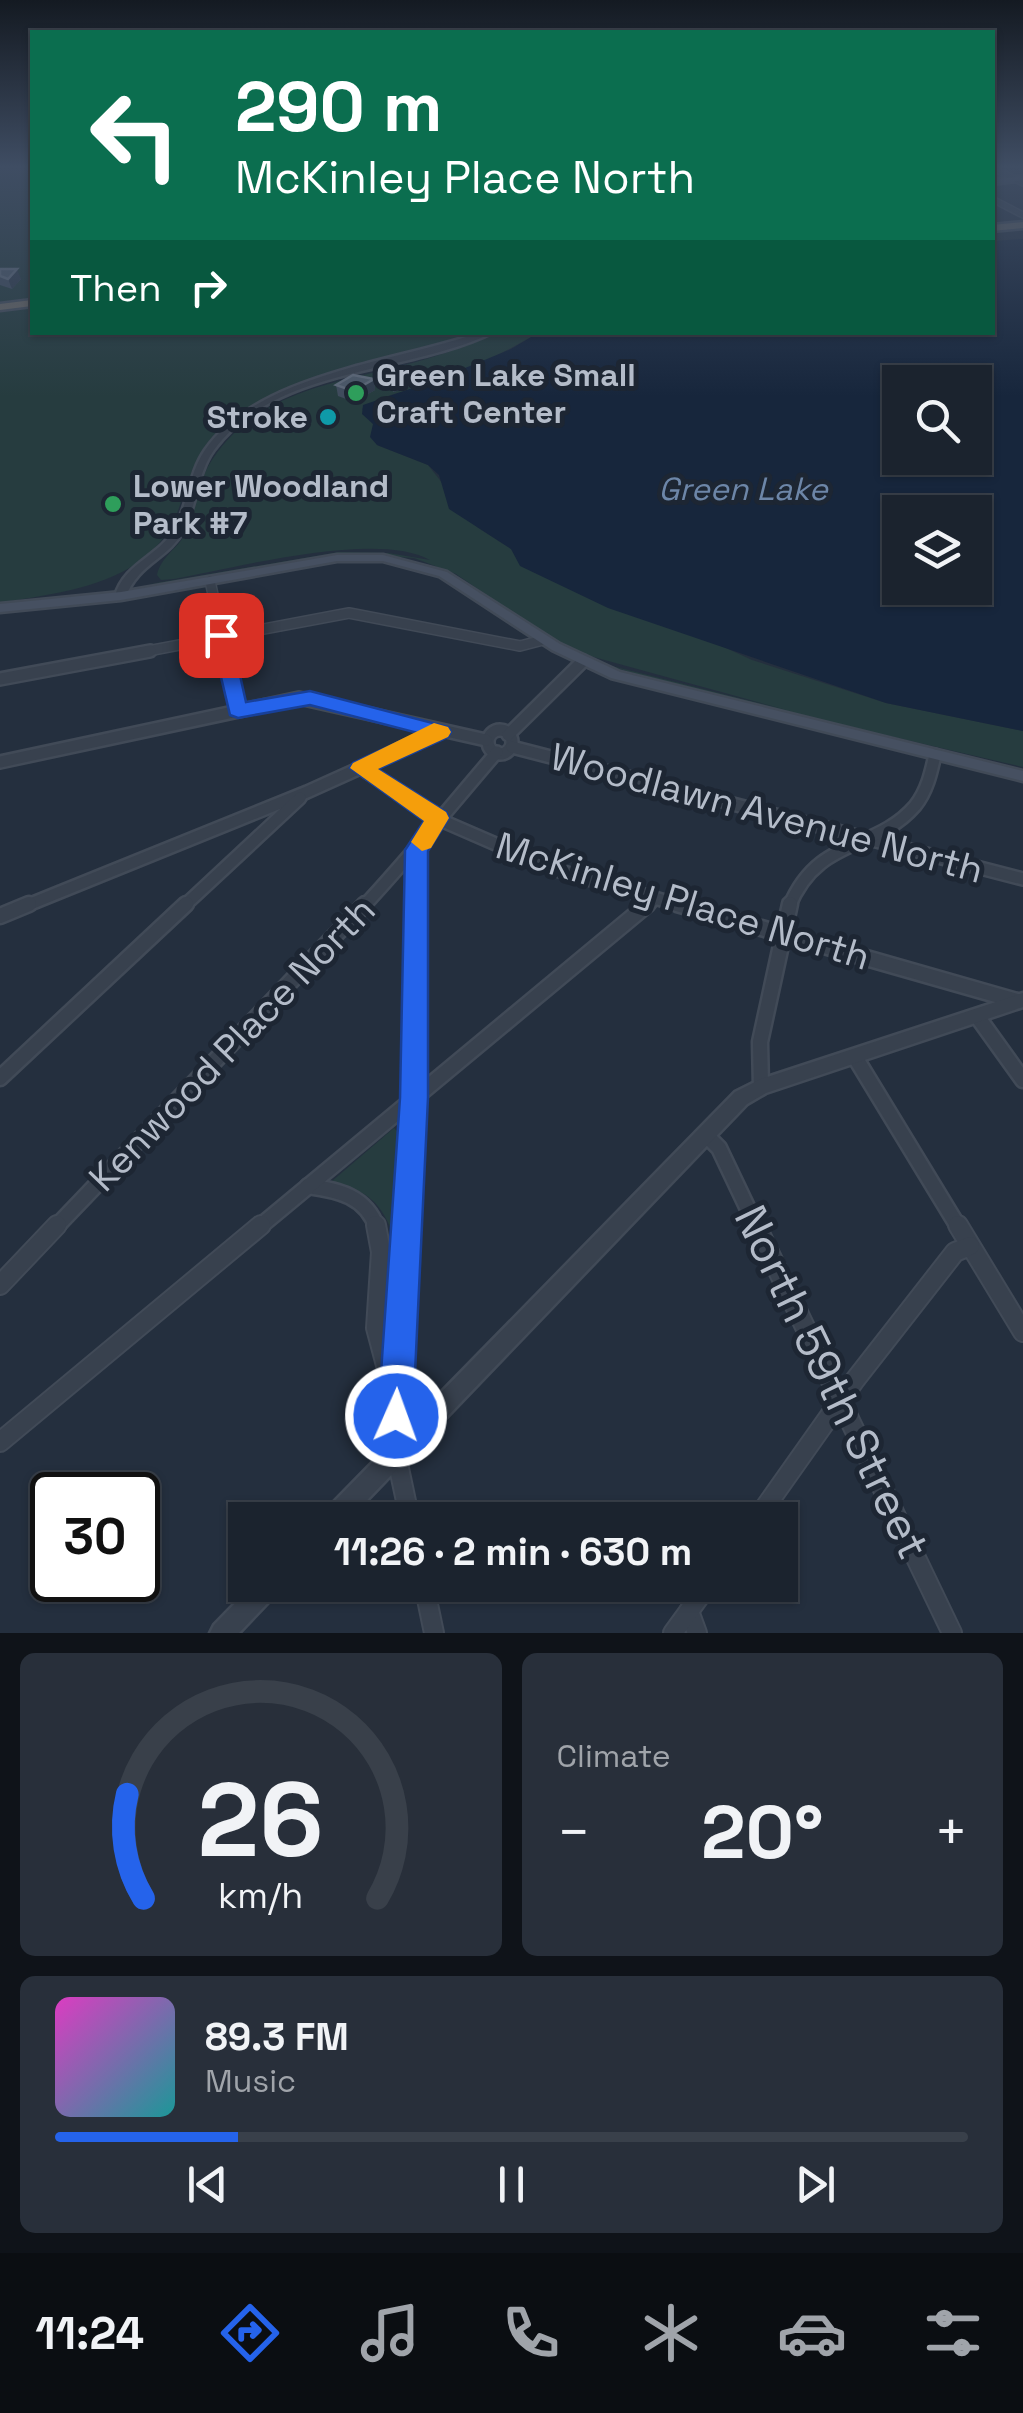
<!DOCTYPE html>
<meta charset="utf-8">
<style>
:root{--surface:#1b232e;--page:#282f3a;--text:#f1f3f6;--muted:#a0a4aa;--line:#39404a;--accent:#2563eb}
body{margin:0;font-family:"Space Grotesk",sans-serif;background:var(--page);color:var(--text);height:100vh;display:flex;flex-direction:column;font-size:38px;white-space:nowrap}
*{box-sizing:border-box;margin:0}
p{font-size:32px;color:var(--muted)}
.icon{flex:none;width:55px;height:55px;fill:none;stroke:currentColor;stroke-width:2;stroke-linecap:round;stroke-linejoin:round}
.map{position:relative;height:1633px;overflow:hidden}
.sheet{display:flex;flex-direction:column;gap:20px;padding:20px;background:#0f1319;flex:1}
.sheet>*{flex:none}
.top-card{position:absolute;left:30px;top:30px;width:965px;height:305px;border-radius:0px;box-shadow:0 2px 8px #0004,0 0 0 2px var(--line);background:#0b6e4f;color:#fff;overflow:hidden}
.tools{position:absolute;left:882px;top:365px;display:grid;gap:20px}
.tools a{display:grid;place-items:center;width:110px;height:110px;border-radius:0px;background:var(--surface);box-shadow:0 2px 8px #0004,0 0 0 2px var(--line);font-size:50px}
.speed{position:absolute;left:30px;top:1472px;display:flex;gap:20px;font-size:50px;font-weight:700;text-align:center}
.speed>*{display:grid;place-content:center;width:130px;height:130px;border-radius:50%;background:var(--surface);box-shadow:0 2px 8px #0004,0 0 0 2px var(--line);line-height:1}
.speed .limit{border:5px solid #111;border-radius:15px;background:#fff;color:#111}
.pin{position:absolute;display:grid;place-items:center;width:85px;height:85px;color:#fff;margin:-42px;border-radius:20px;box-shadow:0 5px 15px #0006}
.me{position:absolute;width:110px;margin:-55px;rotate:2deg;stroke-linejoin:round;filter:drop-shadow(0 0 8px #0008)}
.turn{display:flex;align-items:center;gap:35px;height:210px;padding:0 40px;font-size:45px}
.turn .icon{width:130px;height:130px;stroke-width:2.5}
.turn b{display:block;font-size:70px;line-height:85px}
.then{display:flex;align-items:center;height:95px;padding:0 40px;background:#0003;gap:20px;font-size:38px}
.big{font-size:75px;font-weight:700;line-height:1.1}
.sheet .card{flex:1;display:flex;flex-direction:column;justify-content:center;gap:15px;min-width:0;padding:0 35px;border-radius:15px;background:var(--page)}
.sheet .dial{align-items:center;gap:0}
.dial svg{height:260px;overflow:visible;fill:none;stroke:var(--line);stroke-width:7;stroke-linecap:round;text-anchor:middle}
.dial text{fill:var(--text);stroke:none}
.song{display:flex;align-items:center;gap:30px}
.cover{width:120px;height:120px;border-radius:15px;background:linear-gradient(135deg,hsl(310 70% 55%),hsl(180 70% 35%))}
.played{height:10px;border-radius:5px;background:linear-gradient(90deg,var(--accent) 20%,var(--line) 20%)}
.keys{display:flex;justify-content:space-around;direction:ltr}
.heat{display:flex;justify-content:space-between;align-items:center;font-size:55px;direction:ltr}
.sheet .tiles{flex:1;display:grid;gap:20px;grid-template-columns:1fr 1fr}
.card:last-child{grid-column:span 2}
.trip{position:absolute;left:228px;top:1502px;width:570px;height:100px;border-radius:0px;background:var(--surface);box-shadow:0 2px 8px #0004,0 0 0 2px var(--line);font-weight:700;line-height:100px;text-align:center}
.dock{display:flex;height:160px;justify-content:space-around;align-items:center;background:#0b0e12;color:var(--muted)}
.dock .icon{width:70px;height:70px}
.dock .selected{color:var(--accent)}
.dock b{font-size:45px;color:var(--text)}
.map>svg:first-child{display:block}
</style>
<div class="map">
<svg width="1023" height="1633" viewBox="0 0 1023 1633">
<rect width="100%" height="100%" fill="#242f3e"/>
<g fill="#263c3f">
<path d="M0,168H32V298L0,302Z"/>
<path d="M32,308V332L479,333C397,366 298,366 227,423C198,446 191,474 179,508C153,584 68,591 0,603V312Z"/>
<path d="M499,333H538C502,354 458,376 418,387C398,393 381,396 362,409L373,424L377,445L428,465L477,527L511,549L752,660L886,703L1023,731V767L686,689L600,663L787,710L590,656L594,661L545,635L456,574L414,558L337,553L173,582L150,584L339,552L388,553L430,560C377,530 235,568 174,579L161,580L157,575C161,556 179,548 187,531C197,508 197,482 212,460C255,393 334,383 405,365C437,357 468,345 499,333Z"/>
<path d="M394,1128L403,1137L395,1238C380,1201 370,1192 331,1182Z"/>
</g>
<path fill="#17263c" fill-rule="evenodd" d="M1023,239V731L886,703L608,608L520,566L511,549L449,509L439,475L428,465L377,445L370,437L373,424L362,414L363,405L436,380L511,349L538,333L992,332L993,241ZM900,382H975V458H900ZM975,512V588H900V512Z"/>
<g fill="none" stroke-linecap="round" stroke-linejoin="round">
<defs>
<g id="minor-far4">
<path d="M993,168L1023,183"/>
<path d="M992,199L1023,215"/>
</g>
<g id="minor-far3">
<path d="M210,581L226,653"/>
<path d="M137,653L349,613L520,646L543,640"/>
</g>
<g id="minor-far2">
<path d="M225,651L238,711"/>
<path d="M0,679L150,651"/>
<circle cx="500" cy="742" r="12"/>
<path d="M508,735L583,661"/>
<path d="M512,747L1023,879"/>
<path d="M0,762L299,698L486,740"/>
<path d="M361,768L438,819L553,869L686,907"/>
<path d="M23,907L307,792L440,732"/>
<path d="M183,907L300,798"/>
<path d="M363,907C410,857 452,804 497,752"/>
<path d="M416,907L417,850"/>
<path d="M645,907L653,900"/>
<path d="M789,907C818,836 875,852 915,806C927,791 931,773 935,755"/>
</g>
<g id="minor-far1">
<path d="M677,904L1017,1001"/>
<path d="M0,916L29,904"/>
<path d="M977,1016L1023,1080"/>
<path d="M855,1057L959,1228"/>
<path d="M0,1078L186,904"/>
<path d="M761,1087L760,1042L790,904"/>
<path d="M706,1135L719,1148L757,1228"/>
<path d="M308,1186C338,1190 366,1196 377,1228"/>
<path d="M55,1228L365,904"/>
<path d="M258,1228L648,904"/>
<path d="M406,1228L414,1098L416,904"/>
</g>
<g id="minor">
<path d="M376,1225L381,1252L376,1328L392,1388"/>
<path d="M406,1225L395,1401L396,1454L410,1520"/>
<path d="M756,1225L952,1633"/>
<path d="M958,1225L1023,1332"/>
<path d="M0,1285L57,1225"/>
<path d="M0,1442L261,1225"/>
<path d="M756,1520L855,1380L955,1252L970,1246"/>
<path d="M424,1585L434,1633"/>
<path d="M689,1611L697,1633"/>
<path d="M673,1633L708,1585"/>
</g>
<g id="tertiary">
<path d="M481,332H494C407,375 277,365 214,450C197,473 197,505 184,530C168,560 139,562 125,598H117L115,596C124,563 160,556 175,528C188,504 189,473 205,450C258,373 397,362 481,332Z"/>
<path d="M1023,993V1007L766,1093L747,1104L348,1520H321L324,1512L735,1092L761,1079Z"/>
<path d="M253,1585H281L277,1593L239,1633H210L214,1625Z"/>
</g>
<g id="secondary">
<path d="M1023,176V180L992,184V180Z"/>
<path d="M337,555H383L447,572L560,644L620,672L1023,771V781L611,678L552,650L439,576L383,561H337L121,600L0,612V604L121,592Z"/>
</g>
<g id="trunk">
<path d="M1023,222V228L992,231V225Z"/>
<path d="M32,300V306L0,310V304Z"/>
</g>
</defs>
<use href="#minor-far4" stroke="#414a57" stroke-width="8"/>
<use href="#minor-far3" stroke="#414a57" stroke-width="12"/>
<use href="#minor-far2" stroke="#414a57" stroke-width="16"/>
<use href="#minor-far1" stroke="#414a57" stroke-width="19"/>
<use href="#minor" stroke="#414a57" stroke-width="22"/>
<use href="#tertiary" stroke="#414a57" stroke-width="5"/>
<use href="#secondary" stroke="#414a57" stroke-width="5"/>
<use href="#trunk" stroke="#434c59" stroke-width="5"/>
<use href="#minor-far4" stroke="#38414e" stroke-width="5"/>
<use href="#minor-far3" stroke="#38414e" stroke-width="9"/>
<use href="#minor-far2" stroke="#38414e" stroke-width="11"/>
<use href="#minor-far1" stroke="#38414e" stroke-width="14"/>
<use href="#minor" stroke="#38414e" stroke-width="18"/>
<use href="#tertiary" fill="#38414e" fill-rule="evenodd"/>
<use href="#secondary" fill="#465061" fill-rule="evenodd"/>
<use href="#trunk" fill="#656462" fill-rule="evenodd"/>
</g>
<g fill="#3f4b5c">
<path d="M0,269L21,279L12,289L0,285Z"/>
<path d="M382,377L410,386L394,392L383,384Z"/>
<path d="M374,379L375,390L354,402L338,396L336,385Z"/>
</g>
<g fill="#2f3b4b">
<path d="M17,269L21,279L12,289L8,279Z"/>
<path d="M374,379L375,390L354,402L353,391Z"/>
<path d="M410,379V386L394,392V384Z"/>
</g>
<g fill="#4b5868" stroke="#5c6777" stroke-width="2.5">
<path d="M0,269H17L8,279L0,276Z"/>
<path d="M398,371L410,379L394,384L382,377Z"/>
<path d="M353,375L374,379L353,391L336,385Z"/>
</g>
<linearGradient id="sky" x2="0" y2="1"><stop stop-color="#141a22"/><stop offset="0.42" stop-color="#3f4d63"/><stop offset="1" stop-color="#3f4d63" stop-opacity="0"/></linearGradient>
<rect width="1023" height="397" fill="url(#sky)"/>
<path fill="#2563eb" stroke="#184099" stroke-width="2.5" d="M221,629L231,635L246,702L310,691L448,727L451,732L448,737L378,769L446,812L449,818L428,851V1098L413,1416L408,1428L396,1433L383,1428L378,1416L400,1098L405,850L424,821L350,768L353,763L418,733L310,705L238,718L230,715L211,635Z"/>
<path fill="#f59e0b" d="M434,723L448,727L451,732L448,737L378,769L446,812L449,818L431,848L422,851L411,842L424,821L350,768L353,763Z"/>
<g fill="#2e9e5b" stroke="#1d2633" stroke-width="4">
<circle cx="356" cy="393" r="10"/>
<circle cx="113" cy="504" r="10"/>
</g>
<circle fill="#0f9aa8" stroke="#1d2633" stroke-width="4" cx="328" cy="417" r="10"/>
<g text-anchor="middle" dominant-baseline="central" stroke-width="10" stroke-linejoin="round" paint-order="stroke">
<g font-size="32" font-weight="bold" fill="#b4bcc9" stroke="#1d2633" text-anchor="start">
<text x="376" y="375">Green Lake Small<tspan x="376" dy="37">Craft Center</tspan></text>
<text x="308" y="417" text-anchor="end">Stroke</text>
<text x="133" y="486">Lower Woodland<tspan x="133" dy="37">Park #7</tspan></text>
</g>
<g font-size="32" font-style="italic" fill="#6d86a8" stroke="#1d2633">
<text x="743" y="489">Green Lake</text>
</g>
<g font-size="38" fill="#b4bcc9" stroke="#1d2633">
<text transform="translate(767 813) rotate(15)">Woodlawn Avenue North</text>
<text transform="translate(683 901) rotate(17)">McKinley Place North</text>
<text transform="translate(232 1044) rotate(-46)">Kenwood Place North</text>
</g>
<g font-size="45" fill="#b4bcc9" stroke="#1d2633">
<text transform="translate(832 1382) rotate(64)">North 59th Street</text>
</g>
</g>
</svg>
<div class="tools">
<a><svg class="icon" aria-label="search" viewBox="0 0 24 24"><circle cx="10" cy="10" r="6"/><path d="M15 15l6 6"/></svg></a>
<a><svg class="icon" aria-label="layers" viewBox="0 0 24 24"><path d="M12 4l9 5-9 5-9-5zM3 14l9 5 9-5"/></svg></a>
</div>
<div class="speed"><div class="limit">30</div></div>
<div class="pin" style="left:221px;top:635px;background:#d93025"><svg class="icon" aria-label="arrive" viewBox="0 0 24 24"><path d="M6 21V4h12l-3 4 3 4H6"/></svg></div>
<svg class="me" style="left:396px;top:1416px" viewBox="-20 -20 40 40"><circle r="17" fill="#2563eb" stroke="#fff" stroke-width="3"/><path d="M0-11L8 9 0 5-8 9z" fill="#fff"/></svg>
<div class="trip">11:26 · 2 min · 630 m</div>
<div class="top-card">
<div class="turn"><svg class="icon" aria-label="left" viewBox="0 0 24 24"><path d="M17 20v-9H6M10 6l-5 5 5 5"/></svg><div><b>290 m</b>McKinley Place North</div></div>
<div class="then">Then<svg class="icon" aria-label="right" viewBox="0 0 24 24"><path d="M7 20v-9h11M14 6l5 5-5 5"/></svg></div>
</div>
</div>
<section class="sheet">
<div class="tiles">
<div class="card dial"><svg viewBox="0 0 100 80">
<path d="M14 69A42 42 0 1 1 86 69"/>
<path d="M14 69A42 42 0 0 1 9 37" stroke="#2563eb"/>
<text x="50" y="56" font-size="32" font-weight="700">26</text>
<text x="50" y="72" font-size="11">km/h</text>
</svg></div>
<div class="card"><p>Climate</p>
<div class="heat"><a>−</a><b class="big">20°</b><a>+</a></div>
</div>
<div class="card">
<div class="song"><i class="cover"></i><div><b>89.3 FM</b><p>Music</p></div></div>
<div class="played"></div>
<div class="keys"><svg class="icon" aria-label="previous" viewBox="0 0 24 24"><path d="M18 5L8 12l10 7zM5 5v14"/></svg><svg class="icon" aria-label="pause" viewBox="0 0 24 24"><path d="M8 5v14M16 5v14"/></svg><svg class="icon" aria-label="next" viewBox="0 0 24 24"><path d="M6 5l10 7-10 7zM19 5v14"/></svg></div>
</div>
</div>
</section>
<nav class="dock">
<b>11:24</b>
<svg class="icon selected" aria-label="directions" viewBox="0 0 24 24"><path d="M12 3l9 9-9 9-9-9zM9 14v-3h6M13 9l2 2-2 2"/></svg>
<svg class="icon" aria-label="music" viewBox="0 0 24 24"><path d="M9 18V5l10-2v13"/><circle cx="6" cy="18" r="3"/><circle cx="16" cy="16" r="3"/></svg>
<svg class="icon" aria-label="phone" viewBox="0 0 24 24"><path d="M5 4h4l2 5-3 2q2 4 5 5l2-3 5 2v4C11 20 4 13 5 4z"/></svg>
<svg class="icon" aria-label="climate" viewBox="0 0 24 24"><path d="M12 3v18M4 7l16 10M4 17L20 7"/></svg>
<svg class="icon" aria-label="car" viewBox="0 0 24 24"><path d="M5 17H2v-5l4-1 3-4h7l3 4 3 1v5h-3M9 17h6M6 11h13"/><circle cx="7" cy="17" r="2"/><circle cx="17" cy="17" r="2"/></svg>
<svg class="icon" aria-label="filters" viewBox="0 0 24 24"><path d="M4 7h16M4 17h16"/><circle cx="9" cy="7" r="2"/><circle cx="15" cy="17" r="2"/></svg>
</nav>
